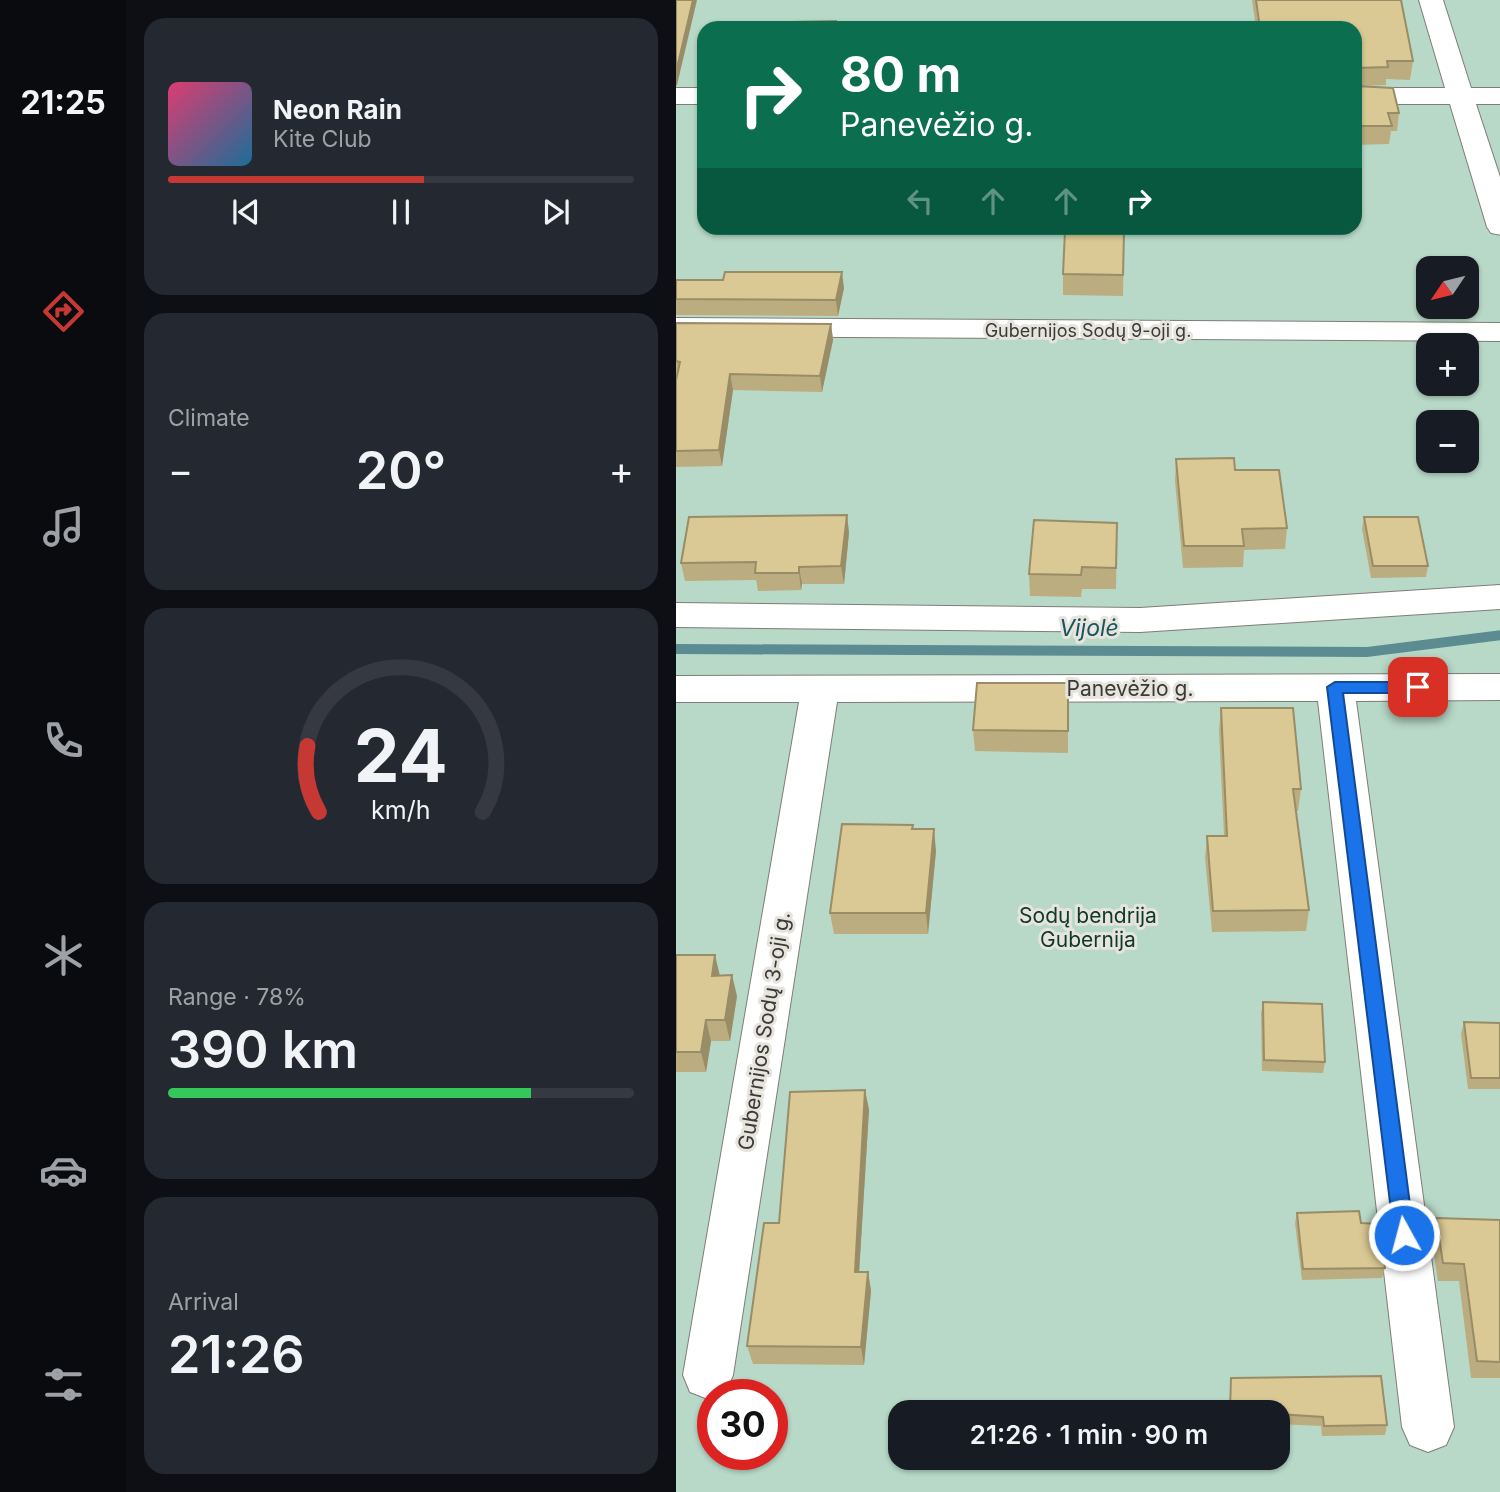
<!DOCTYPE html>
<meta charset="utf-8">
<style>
:root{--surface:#171b24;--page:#242831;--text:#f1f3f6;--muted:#9ea1a6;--line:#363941;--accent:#c63833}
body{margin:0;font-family:Inter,sans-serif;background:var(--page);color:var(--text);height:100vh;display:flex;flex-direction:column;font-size:26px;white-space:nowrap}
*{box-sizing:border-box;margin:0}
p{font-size:23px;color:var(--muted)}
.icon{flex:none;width:38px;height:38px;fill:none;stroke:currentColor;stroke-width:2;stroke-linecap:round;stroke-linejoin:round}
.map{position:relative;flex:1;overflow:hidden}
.side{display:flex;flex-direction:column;gap:18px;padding:18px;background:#0d0f14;width:550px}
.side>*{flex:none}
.banner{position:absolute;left:21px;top:21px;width:665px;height:214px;border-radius:21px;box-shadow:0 2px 5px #0004;background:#0b6e4f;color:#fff;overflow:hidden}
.needle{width:46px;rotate:235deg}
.buttons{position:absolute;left:740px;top:256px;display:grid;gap:14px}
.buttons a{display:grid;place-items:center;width:63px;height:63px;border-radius:14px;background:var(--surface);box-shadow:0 2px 5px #0004;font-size:35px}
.speed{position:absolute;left:21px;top:1379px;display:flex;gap:14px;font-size:35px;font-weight:700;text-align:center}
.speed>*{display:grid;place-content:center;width:91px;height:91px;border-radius:50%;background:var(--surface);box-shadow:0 2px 5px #0004;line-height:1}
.speed .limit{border:10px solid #d22;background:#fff;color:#111}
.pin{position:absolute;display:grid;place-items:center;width:60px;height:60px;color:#fff;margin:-30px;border-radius:14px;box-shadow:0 4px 10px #0006}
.me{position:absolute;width:77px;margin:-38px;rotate:353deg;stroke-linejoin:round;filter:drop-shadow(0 0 5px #0008)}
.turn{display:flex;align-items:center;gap:24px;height:147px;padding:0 28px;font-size:32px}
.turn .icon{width:91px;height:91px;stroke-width:2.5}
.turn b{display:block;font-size:49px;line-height:60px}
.lanes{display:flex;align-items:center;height:66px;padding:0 28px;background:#0003;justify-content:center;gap:35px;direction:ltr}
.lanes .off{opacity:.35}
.big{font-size:52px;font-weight:600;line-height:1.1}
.side .card{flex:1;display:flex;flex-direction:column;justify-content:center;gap:10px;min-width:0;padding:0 24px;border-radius:21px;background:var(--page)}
.side .dial{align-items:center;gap:0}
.dial svg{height:182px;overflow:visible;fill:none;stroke:var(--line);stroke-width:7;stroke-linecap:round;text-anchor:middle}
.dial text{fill:var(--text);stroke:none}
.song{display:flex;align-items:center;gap:21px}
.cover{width:84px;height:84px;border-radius:10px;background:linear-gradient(135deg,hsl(340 70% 55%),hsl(200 70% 35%))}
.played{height:7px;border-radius:4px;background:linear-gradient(90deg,var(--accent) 55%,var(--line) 55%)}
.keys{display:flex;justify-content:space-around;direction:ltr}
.heat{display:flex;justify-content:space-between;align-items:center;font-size:38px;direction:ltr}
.charge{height:10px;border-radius:5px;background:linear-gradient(90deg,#34c759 78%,var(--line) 0)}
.trip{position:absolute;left:212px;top:1400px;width:402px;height:70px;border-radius:21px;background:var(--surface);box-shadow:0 2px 5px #0004;font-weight:600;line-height:70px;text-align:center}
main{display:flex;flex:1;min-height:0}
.dock{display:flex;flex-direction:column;width:126px;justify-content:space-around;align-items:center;background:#090b0e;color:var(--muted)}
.dock .icon{width:49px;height:49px}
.dock .on{color:var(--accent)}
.dock b{font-size:32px;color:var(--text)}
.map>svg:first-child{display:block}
</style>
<main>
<nav class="dock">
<b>21:25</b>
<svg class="icon on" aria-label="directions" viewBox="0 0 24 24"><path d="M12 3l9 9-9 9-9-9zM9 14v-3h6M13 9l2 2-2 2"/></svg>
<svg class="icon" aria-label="music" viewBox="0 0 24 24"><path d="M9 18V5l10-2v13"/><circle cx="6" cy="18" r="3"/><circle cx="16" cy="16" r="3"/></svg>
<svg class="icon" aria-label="phone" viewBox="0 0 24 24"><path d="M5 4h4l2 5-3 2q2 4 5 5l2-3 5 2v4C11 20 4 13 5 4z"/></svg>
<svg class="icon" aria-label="climate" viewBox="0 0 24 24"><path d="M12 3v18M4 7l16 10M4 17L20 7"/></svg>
<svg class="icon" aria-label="car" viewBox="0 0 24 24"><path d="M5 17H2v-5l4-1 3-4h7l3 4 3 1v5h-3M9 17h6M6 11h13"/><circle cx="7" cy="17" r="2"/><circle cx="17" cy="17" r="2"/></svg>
<svg class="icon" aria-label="filters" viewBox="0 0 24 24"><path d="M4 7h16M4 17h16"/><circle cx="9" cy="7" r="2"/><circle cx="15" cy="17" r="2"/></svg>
</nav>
<section class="side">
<div class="card">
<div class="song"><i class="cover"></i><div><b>Neon Rain</b><p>Kite Club</p></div></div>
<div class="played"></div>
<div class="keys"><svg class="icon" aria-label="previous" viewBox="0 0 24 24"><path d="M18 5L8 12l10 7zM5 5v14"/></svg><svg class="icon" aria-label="pause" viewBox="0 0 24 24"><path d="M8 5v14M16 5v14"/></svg><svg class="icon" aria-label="next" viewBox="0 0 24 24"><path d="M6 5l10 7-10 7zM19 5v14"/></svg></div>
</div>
<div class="card"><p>Climate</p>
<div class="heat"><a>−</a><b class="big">20°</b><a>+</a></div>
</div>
<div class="card dial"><svg viewBox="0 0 100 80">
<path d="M14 69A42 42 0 1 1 86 69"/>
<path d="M14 69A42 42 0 0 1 9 40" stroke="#c63833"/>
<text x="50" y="56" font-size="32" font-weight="700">24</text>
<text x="50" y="72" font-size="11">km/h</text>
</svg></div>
<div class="card"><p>Range · 78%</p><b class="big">390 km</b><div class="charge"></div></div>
<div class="card"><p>Arrival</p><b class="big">21:26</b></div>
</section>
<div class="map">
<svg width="825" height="1492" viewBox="0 0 825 1492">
<rect width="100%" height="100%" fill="#e6e4dd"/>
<path fill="#b8d9c7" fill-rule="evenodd" d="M0,0H824V1492H0ZM28,28H679V228H28ZM752,268H791V306H752ZM752,345H791V383H752ZM752,422H791V460H752ZM37,1395H96V1454H37ZM224,1412H602V1458H224Z"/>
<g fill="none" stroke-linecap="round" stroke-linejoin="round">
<path fill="#5b8c91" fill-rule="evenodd" d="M825,630V640L691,657L0,654V644L691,647Z"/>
<defs>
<g id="minor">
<path d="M743,0H767L795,88H825V104H800L825,180V235L815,233L811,227L774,104H679V88H769Z"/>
<rect x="0" y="88" width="28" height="16"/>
<path d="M0,318L825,323V341L0,336Z"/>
<path d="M825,585V609L464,632L0,627V603L464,608Z"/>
<path d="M825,674V700L680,701L778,1427L770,1445L752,1452L734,1445L726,1427L642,701L161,702L57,1375L50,1392L32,1399L14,1392L7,1375L123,702H0V676Z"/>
</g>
</defs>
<use href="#minor" stroke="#7f7d77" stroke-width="2"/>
<use href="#minor" fill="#fff" fill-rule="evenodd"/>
</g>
<g fill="#bbad7f">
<path d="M576,0H725L737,61L734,80L710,79V85L684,86L723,113L721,131H715L713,144L679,145V28H580Z"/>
<path d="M448,232L447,296L387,295V274Z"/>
<path d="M0,280L168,288L162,316L0,315Z"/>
<path d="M0,323L155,324L157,340L146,392L57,390L46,466L0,467Z"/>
<path d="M500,459L559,470L611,528L609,549L568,550L567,567L507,568L499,481Z"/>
<path d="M171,515L173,533L168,584H126L125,590L82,591L80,580L9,581L5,563Z"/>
<path d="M688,517L752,566L750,577L695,578L686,529Z"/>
<path d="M441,523L440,589H406L405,597L354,596L353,574Z"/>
<path d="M392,683V753L299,751L297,730Z"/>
<path d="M545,708L625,789L622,811H620L633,910L630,931L536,932L529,857L531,836H548L543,730Z"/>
<path d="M237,825V829L260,851L252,934H158L154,913Z"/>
<path d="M0,955L44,976L61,996L54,1041H35L30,1072H0Z"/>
<path d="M587,1002L649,1062L647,1073L586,1071L585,1013Z"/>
<path d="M788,1022L824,1023V1089H792L785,1034Z"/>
<path d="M189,1090L193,1110L183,1272H192L195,1291L188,1365L77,1364L71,1346L103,1223Z"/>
<path d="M621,1213L685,1223L709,1268L706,1278L626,1280L619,1223Z"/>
<path d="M760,1218L824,1220V1378H795L783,1281H762L755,1236Z"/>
<path d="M555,1378L711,1425L709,1435L646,1436L645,1426L602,1424V1412H553Z"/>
</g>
<g fill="#998d68">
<path d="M17,0H21L1,85L0,86V72Z"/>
<path d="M166,272L168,288L162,316L160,300Z"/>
<path d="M155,324L157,340L146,392L144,376Z"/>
<path d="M54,374L57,390L46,466L43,450Z"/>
<path d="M171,515L173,533L168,584L165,566Z"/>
<path d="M123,567L126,584L125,590L123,573Z"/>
<path d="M258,829L260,851L252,934L250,913Z"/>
<path d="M39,955L44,976H36Z"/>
<path d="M56,975L61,996L54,1041L49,1020Z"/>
<path d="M30,1020L35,1041L30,1072L25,1052Z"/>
<path d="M189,1090L193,1110L182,1291L179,1272Z"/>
<path d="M192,1272L195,1291L188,1365L185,1347Z"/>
</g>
<g fill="#dac994" stroke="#998d68" stroke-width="2">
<path d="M0,0H17L0,72Z"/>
<path d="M580,0H725L737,61H711L712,67L679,68V71V28H584Z"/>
<path d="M160,21V28H116V22Z"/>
<path d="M679,86L717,88L723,113H712L716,126H679Z"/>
<path d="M389,231L448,232L447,275L387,274Z"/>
<path d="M49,272H166L160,300L0,299V280H47Z"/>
<path d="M0,323L155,324L144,376L54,374L43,450L0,451V380L4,362L0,361Z"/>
<path d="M558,458L559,470H603L611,528L566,529L568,546H508L500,459Z"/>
<path d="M171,515L165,566L123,567V573H79L80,562L5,563L13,517Z"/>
<path d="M688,517H742L752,566H697Z"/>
<path d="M358,520L441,523L440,568L406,567L405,575L353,574Z"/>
<path d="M301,683H392V731L297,730Z"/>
<path d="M545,708H617L625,789H617L633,910L537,911L531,836H551Z"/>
<path d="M166,824L237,825L236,829H258L250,913H154Z"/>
<path d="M0,955H39L36,976L56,975L49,1020H30L25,1052H0Z"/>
<path d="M587,1002L646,1004L649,1062L588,1060Z"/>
<path d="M788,1022L824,1023V1078H795Z"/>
<path d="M189,1090L179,1272H192L185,1347L71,1346L88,1223H103L114,1092Z"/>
<path d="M683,1211L685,1223L703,1224L709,1268L627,1269L621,1213Z"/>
<path d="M760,1218L824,1220V1362L801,1361L788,1264L767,1263Z"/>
<path d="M705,1376L711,1425L648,1426L647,1417L602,1414V1412L554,1411L555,1378Z"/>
</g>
<path fill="#1a73e8" stroke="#114b97" stroke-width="2" d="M659,682H742L749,687L742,693H667L738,1235L735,1242L728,1244L721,1242L718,1235L651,687Z"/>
<g text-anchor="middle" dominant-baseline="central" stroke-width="6" stroke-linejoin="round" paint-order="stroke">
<g font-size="18" fill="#3b3a37" stroke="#e6e4dd">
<text x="412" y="330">Gubernijos Sodų 9-oji g.</text>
</g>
<g font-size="21" fill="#3b3a37" stroke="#e6e4dd">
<text x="454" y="688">Panevėžio g.</text>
<text transform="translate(88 1031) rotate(-81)">Gubernijos Sodų 3-oji g.</text>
</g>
<g font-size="21" fill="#0e3b28" stroke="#e6e4dd">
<text x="412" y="915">Sodų bendrija<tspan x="412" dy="24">Gubernija</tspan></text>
</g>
<g font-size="23" font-style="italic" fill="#19555c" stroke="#e6e4dd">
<text x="413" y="628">Vijolė</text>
</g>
</g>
</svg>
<div class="buttons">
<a><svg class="needle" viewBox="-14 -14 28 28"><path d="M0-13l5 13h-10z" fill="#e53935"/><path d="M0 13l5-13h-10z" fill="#9ea1a6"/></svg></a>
<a>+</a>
<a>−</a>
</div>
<div class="speed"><div class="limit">30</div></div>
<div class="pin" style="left:742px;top:687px;background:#d93025"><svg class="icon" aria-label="arrive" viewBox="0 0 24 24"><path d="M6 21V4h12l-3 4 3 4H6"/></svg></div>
<svg class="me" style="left:728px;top:1235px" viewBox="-20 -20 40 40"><circle r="17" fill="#1a73e8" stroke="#fff" stroke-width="3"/><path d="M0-11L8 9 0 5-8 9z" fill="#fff"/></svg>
<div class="trip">21:26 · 1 min · 90 m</div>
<div class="banner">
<div class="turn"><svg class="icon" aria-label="right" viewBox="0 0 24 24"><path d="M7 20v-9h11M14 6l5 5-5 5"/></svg><div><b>80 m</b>Panevėžio g.</div></div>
<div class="lanes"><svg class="icon off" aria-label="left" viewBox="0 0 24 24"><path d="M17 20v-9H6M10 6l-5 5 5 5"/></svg><svg class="icon off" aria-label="ahead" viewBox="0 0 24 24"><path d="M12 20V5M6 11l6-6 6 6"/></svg><svg class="icon off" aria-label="ahead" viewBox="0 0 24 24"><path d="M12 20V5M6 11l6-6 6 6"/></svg><svg class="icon" aria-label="right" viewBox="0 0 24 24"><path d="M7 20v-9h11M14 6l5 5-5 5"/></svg></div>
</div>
</div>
</main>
